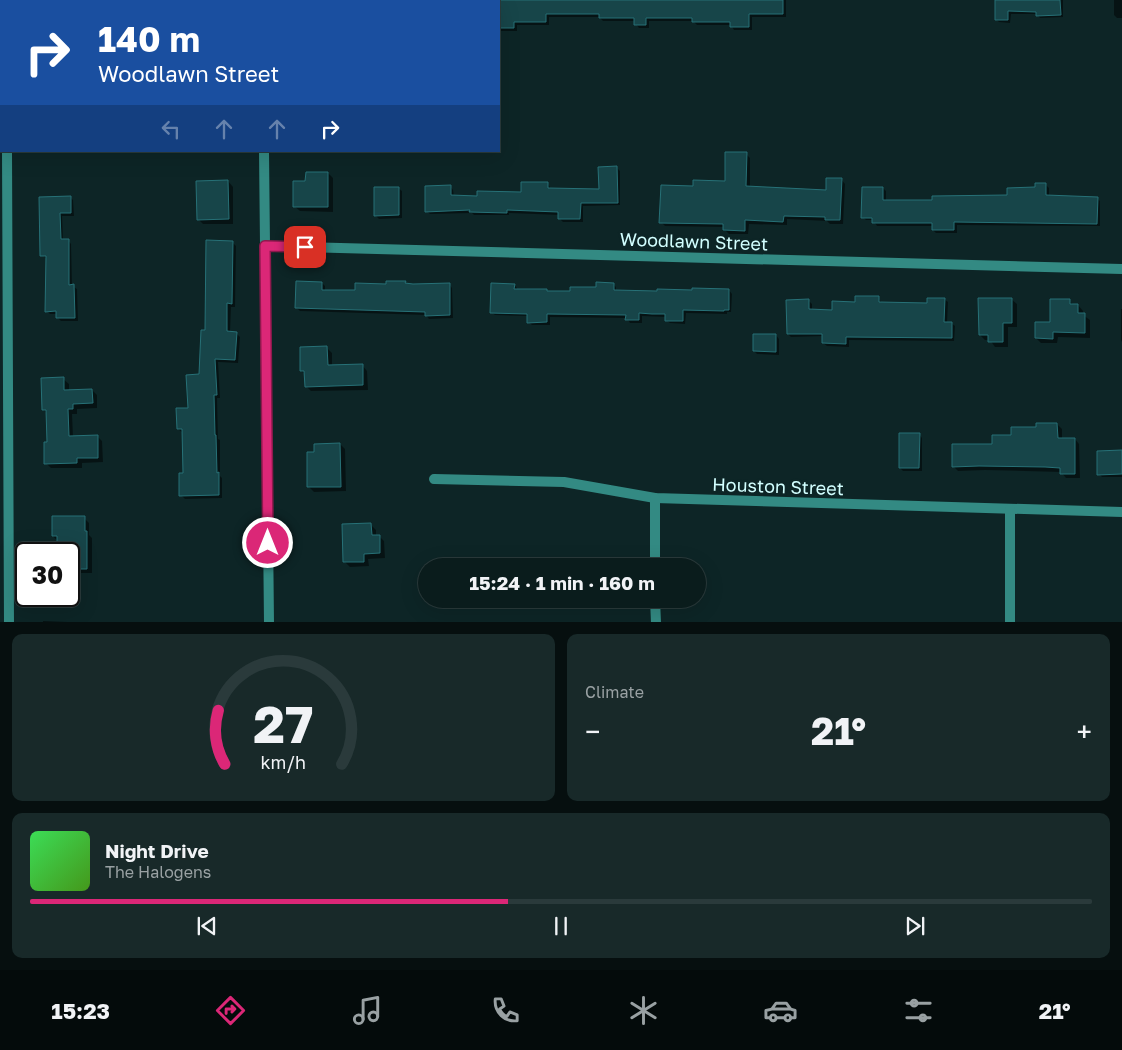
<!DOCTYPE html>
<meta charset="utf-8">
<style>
:root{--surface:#0a1c1c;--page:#182929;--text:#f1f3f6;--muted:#99a1a3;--line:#2a3a3b;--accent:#db2777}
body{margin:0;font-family:"Golos Text",sans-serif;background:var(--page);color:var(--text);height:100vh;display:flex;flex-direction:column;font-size:19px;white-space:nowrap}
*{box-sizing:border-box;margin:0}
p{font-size:16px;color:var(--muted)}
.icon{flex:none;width:28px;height:28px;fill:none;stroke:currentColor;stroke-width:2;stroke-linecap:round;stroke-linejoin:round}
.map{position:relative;height:622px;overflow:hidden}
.details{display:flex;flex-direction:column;gap:12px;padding:12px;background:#060f0f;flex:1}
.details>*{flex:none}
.top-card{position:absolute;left:0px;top:0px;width:500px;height:152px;box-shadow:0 5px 20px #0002,0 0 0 1px var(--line);background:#1a4fa0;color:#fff;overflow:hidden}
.speed{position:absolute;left:15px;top:542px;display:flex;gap:10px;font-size:25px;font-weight:700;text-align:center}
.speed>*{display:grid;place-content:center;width:65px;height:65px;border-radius:50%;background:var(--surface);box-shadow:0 5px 20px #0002,0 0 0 1px var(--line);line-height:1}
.speed .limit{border:2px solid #111;border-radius:8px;background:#fff;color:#111}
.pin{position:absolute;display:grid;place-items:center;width:42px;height:42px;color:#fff;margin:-21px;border-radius:10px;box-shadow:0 2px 8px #0006}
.me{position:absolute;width:55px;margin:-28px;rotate:0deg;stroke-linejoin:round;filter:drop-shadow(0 0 4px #0008)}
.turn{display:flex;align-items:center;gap:18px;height:105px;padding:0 15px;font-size:22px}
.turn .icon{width:65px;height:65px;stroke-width:2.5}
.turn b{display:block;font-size:35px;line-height:42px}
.lanes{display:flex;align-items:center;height:48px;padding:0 15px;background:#0003;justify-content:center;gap:25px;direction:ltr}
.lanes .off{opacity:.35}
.big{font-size:38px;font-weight:700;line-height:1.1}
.details .widget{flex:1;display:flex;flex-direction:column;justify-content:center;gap:8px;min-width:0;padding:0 18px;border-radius:10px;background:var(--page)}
.details .dial{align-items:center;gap:0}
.dial svg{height:130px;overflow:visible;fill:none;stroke:var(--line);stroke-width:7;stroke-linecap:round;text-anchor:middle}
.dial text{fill:var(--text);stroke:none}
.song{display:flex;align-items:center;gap:15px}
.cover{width:60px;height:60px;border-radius:8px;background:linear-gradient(135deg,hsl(130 70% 55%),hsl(100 70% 35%))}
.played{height:5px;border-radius:2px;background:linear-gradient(90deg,var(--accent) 45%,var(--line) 45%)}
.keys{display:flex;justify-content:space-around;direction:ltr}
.heat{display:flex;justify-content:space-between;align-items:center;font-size:28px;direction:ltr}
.details .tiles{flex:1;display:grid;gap:12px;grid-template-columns:1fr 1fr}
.widget:last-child{grid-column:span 2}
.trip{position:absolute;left:418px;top:558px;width:288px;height:50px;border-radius:25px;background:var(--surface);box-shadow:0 5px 20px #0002,0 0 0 1px var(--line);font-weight:700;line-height:50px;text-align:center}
.dock{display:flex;height:80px;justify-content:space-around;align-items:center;background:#040b0b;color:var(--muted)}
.dock .icon{width:35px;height:35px}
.dock .selected{color:var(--accent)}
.dock b{font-size:22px;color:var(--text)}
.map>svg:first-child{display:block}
</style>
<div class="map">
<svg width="1122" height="623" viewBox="0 0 1122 623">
<rect width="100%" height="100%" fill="#0d2526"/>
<g fill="#0007">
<rect x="45" y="0" width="25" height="1"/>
<rect x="296" y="0" width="42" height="1"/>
<path d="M383,0H786V17H752V30H734L731,25H697L693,21H649V28H639L636,24V21H603L599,17H549V25H517V31H501L499,29V1Z"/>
<path d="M996,0H1063V17L1040,18L1037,14H1011L1010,23L999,22L996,19Z"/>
<path d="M1114,0H1122V18H1117L1114,15Z"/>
<path d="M746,154L750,158V187L827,191L841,179L845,184L843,224H830L827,221L787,219V225L749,224L748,234H729L725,230V227L665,226L661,222L694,187L726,182Z"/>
<path d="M617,168L620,171V205L583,206V222H563L560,219V215L509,213V215H474L472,213L430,214L427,211L450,186L453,190L454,197L478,198L522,193L548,184L551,189L600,190Z"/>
<path d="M328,173L333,178V212L300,211L294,206L307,183Z"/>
<path d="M228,181L233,187V224H203L198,219Z"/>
<path d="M1046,185L1049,188V196L1097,198L1100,201V226L957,225V233H936L933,230V226H877L873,220H866L863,217L883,188L886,191V202L933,201L1008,197Z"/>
<path d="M398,188L402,191V218L379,219L375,215Z"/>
<path d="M70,197L73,200L74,216H62L63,240H68L71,244L72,286L77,289L78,321H61L58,318V314H50L47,311V259L42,255L41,198Z"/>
<path d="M232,242L236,246L235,307H231L230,332L236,333L240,337L238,363L218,362L220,398H217L218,439L220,440V476L222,478V498L185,499L181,495L184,474L183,433L178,429L189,409L200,375L207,331Z"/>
<path d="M322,283L325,286V291H356L405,283L407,285L449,284L452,288L453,318L429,319L426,315L300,311L297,308Z"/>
<path d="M613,284L616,287V291L729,290L732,294L731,312H727V314L686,313L685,324L670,323L666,320L667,317L642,316V323H630L627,318L550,317V325H532L529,322V316L495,315L491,312L514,285L517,288V291L571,293L597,289Z"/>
<path d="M878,298L882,303L928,304L944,299L948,302L947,323H951L955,326L954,341L849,340V347L827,346L823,343L824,336L791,337L788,334L809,301L812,304V310L833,311Z"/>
<path d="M1011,299L1017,304V327H1008V347H995L990,340H985L980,335Z"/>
<path d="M1069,301L1074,305H1078L1083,311V315L1090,320V338L1058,337L1057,343H1041L1036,338L1051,324Z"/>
<path d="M1121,309H1122V342L1121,340Z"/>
<path d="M776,335L779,339V355L757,354L754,351Z"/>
<path d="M327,348L332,353V366L362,365L367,371L368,390L311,391L306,386V375L301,371Z"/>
<path d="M63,379L69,384V391L92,390L97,395V408L77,409V414H72L73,437L97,436L102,441L103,462L82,463V468H51L46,463L48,443L47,414L43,409Z"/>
<path d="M1057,424L1062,429V439H1075L1079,444L1080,478H1066L1061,472L985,470L958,471L954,467L993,445L1012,437Z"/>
<path d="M919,434L922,438V471H903L900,468Z"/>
<path d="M340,444L345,449L346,491L314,492L309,487L316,454Z"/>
<path d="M1122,452V477H1102L1099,474Z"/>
<path d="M84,518L89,523V535L92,538V573H69V554L53,536Z"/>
<path d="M371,525L376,530V536H379L384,541L385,558L368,559L369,566L350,567L345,562Z"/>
<path d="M43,621L67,622L68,623H43Z"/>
</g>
<g fill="#174549" stroke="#277177">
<path d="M499,0H783V14H749V27H730V22H692V18H646V25H634V18H599V14H546V22H514V28H499Z"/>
<path d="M995,0H1060L1061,15L1036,16V12L1008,11V20H995Z"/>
<path d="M725,152H747L746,186L826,190V178H842L840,220H825V217L784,216L783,222L745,220V231L723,230V224L659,223L661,185L693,186V180L725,181Z"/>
<path d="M617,166L618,203H581L580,219H558V212L507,210V213L469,212L470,210L425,212V186L451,185V195L477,196V191L521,192V182H548V188L599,189L598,167Z"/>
<path d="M306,172H328V207H293V181H305Z"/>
<path d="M228,180L229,219L197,220L196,181Z"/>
<path d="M1035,183H1046V195L1098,197L1097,224L954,222V230H932V223H872V218H861L862,187H883V200H932V196L1007,195V188L1035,187Z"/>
<path d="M374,187H399V215L374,216Z"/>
<path d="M71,196V213H60L61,239H69V285L74,284L75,318H56V311L45,312L46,256H40L39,197Z"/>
<path d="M206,240L233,241L232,304L227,303V331L237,332L235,360L215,359L217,395H214L215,435H216L217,473L219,472V495L179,496V473H183L182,429H177L176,408H188L186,375L199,374L201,330H205Z"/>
<path d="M296,281L322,282V290H355V283L386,284V281H406L405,283L413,284L450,283V315L425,316V312L295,308Z"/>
<path d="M596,282L614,283V290L657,291V289L692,290V288L729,289V310H724V311L683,310V321H665V314H652L639,313V320H625L626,315L547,314V322L527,323V314L490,313L491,283L515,284L514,289H547V291H570V287H596Z"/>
<path d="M855,296H879V302L927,303V298H945L944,322H952V338L846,337V344L822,343V334H787L786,300L809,299V309L832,310V301L855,302Z"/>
<path d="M978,298H1012V323H1003V342H988V335H979Z"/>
<path d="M1050,299H1070V304H1078V313H1085V333L1053,332V339L1035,338V322H1050Z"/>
<path d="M753,334H776V352L753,351Z"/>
<path d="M327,346L328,365L363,364V385L305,387L304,371H300V347Z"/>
<path d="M64,377V390L92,389L93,403L73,404V409H68L69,436L98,435V458H77V463L44,464V442H47L46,410H42L41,378Z"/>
<path d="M1036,423H1057L1058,438H1075V474H1060V468L1045,467L979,466L952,467V444H992V435H1011V427H1036Z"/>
<path d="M899,433H920L919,468H899Z"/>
<path d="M340,443L341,487H307V452H314V444Z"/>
<path d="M1122,450V474L1097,475V451Z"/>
<path d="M52,516H85V531H87V569H69V554H57V536H52Z"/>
<path d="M371,523L372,535H380V553L364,554V562H343L342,524Z"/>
</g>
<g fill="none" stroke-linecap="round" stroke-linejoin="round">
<g stroke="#338a83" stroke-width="10">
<path d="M7,0V1"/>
<path d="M263,0V1"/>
<path d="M7,151L9,623"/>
<path d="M264,151L269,623"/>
<path d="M265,246L1122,269"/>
<path d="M434,479L564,482L655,498L1122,512"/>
<path d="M655,498V566"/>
<path d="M655,599L656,623"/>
<path d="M1010,623V509"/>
</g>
</g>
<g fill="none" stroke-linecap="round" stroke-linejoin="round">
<defs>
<path id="route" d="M268,543L265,246L305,247"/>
</defs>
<use href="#route" stroke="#8e194d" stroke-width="12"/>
<use href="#route" stroke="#db2777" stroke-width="9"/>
</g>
<g text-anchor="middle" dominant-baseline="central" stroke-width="5" stroke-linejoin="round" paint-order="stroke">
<g font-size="18" fill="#d2ffff" stroke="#0d2526">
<text transform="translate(694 241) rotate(2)">Woodlawn Street</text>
<text transform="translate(778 486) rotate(2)">Houston Street</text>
</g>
</g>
</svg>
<div class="speed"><div class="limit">30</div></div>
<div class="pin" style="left:305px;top:247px;background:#d93025"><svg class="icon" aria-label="arrive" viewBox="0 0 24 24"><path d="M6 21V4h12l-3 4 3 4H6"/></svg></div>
<svg class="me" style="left:268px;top:543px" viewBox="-20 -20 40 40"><circle r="17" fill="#db2777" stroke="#fff" stroke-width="3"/><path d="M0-11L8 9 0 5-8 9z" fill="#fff"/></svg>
<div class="trip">15:24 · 1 min · 160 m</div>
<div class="top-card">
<div class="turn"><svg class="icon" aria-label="right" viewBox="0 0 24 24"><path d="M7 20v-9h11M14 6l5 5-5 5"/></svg><div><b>140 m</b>Woodlawn Street</div></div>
<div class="lanes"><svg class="icon off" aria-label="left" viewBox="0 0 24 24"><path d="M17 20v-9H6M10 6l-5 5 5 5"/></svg><svg class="icon off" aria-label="ahead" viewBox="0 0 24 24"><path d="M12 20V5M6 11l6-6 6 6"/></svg><svg class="icon off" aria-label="ahead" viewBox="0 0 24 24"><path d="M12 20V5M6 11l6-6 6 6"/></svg><svg class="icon" aria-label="right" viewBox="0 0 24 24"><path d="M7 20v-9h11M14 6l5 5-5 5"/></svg></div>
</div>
</div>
<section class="details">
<div class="tiles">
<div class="widget dial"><svg viewBox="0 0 100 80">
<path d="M14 69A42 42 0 1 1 86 69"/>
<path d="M14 69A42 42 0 0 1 10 36" stroke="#db2777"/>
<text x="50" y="56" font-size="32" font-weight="700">27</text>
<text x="50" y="72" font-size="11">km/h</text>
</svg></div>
<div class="widget"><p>Climate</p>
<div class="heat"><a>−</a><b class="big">21°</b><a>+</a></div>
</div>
<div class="widget">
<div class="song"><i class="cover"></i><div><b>Night Drive</b><p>The Halogens</p></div></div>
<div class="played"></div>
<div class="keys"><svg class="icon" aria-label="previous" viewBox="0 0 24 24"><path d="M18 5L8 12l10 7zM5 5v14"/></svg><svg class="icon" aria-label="pause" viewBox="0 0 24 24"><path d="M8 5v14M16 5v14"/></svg><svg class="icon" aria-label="next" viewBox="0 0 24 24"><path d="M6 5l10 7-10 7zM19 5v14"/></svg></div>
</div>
</div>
</section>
<nav class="dock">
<b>15:23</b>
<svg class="icon selected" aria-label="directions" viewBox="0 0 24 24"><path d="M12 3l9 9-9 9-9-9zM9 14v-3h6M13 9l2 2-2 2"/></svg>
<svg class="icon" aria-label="music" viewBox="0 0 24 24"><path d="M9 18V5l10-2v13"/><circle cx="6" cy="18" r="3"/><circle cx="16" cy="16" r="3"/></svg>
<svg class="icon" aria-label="phone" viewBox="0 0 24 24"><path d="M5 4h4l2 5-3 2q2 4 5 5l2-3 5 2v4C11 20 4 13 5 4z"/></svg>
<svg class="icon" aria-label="climate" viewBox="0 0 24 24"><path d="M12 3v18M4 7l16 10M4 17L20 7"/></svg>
<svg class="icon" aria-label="car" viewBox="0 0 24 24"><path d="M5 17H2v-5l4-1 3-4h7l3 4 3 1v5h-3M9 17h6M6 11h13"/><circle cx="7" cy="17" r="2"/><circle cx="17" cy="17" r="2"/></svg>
<svg class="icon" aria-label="filters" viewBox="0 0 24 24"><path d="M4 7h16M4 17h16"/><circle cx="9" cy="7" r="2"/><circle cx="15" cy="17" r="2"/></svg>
<b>21°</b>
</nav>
